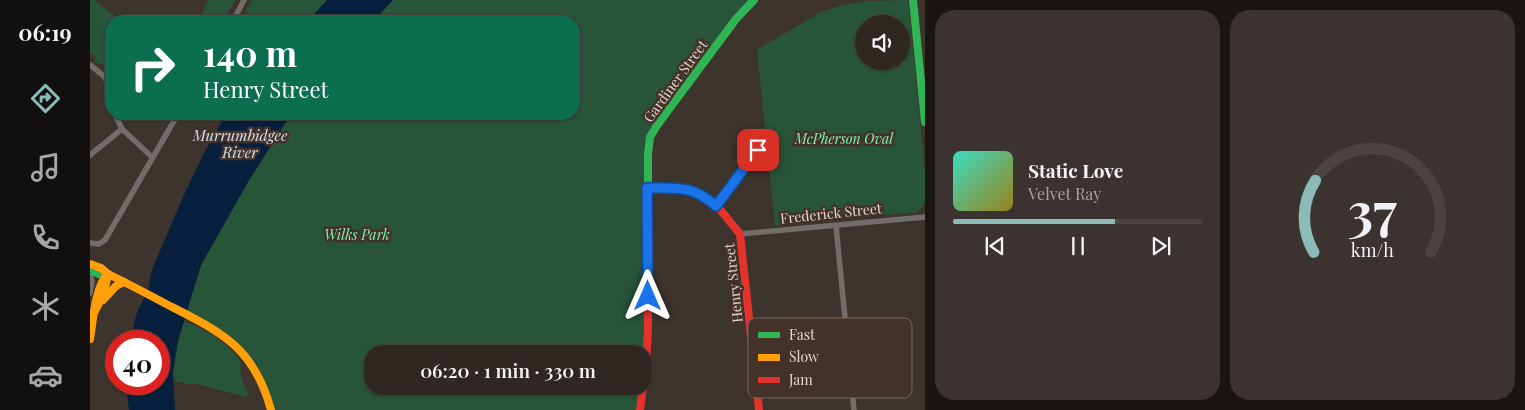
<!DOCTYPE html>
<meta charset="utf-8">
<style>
:root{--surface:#2e2722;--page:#3a332f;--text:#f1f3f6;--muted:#a7a5a5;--line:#494440;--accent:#8bbbb9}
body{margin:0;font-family:"Playfair Display",serif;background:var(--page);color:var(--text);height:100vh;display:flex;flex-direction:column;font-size:19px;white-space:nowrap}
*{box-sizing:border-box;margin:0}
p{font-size:16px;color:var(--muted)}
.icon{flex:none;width:28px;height:28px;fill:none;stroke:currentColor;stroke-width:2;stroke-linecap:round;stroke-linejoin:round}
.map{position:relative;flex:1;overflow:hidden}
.drawer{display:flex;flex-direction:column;gap:10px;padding:10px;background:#191513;width:600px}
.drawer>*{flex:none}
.hud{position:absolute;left:15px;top:15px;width:475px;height:105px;border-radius:20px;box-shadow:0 1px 4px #0004,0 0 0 1px var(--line);background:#0b6e4f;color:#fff;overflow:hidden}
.buttons{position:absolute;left:765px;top:15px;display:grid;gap:10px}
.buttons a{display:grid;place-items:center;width:55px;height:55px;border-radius:50%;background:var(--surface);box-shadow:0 1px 4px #0004,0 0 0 1px var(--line);font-size:25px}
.speed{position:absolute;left:15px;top:330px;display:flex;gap:10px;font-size:25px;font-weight:700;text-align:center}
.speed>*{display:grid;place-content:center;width:65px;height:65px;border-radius:50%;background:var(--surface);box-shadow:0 1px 4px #0004,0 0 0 1px var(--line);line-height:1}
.speed .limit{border:8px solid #d22;background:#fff;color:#111}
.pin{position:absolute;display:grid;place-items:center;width:42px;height:42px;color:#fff;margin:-21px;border-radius:10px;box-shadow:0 2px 8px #0006}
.me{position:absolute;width:55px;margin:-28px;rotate:0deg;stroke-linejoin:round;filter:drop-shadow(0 0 4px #0008)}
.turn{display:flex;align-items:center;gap:18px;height:105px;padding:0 15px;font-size:22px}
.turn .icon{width:65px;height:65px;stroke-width:2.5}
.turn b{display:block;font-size:35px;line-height:42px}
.drawer .widget{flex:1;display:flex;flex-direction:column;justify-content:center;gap:8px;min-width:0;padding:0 18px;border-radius:20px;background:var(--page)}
.drawer .dial{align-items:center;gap:0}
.dial svg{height:130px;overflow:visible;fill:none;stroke:var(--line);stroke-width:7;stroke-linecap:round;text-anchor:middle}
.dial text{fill:var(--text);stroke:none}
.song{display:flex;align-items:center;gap:15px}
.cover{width:60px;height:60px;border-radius:8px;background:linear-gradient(135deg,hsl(170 70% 55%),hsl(50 70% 35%))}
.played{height:5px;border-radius:2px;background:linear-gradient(90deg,var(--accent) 65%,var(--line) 65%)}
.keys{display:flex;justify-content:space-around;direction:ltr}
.drawer .tiles{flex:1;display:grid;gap:10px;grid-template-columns:repeat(2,1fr)}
.trip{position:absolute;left:274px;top:345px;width:288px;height:50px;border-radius:20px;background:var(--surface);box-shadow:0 1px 4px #0004,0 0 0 1px var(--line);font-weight:600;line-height:50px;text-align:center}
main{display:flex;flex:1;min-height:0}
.tab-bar{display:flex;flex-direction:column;width:90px;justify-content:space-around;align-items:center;background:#12100e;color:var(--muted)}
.tab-bar .icon{width:35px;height:35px}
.tab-bar .active{color:var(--accent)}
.tab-bar b{font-size:22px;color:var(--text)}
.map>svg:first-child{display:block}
</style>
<main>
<nav class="tab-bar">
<b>06:19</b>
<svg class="icon active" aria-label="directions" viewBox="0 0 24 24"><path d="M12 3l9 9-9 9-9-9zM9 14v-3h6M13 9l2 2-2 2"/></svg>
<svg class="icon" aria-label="music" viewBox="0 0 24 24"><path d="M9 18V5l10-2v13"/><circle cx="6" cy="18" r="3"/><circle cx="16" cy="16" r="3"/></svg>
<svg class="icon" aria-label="phone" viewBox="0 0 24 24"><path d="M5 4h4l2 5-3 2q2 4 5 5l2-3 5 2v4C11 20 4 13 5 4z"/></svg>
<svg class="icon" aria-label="climate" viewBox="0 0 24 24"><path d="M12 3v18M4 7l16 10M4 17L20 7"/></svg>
<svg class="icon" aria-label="car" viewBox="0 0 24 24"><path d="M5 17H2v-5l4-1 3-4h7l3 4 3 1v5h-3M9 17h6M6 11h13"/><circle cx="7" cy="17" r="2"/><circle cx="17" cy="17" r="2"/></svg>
</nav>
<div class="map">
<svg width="835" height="410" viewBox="0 0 835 410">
<rect width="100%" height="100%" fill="#3e342e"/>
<g fill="#28553a" fill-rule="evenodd">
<path d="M0,0H4L31,21H21V55L14,65L4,62L6,56L0,54Z"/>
<path d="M118,0H145L133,21H109Z"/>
<path d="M162,0H237L218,21H170L155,11Z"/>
<path d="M303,0H664L646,19L568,124L560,137L558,154V331L556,364L550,410H181C173,373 149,342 116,324V320L97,311L111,265L158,182L201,114H484V21H286L289,15ZM282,354H552V386H282Z"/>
<path d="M818,0L835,172V203L827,212L685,226L667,50L731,12L752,5L778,1ZM774,24H811V61H774Z"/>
<path d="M94,321C111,327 140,344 149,359C152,365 150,369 151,375C152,381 156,387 158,393L156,397L107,384H98L83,381C82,361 88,340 94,321Z"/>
</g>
<g fill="#06203d">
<path d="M237,0H303L289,15L286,21H218Z"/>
<path d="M136,114H201L158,182L111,265L88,341L83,373L85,410H39L36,384H69V341H41L46,315L59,287L61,272L92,199L113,155Z"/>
</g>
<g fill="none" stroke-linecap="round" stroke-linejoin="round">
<g stroke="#726c6b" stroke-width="5.5">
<path d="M143,21L154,0"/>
<path d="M0,65L14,76L21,89"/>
<path d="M25,114L32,129L62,157"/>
<path d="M0,155L32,129"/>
<path d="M627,206L668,150"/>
<path d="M746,226L764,410"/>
<path d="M650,234L835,217"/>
<path d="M0,243L9,244L15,240L88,114"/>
<path d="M0,276L2,281L0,293"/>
</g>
<g stroke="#30b455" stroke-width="8">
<path d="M823,0L835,122"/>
<path d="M558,185V154L560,137L568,124L646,19L664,0"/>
<path d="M0,270L9,274H18"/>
</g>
<g stroke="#ff9f0a" stroke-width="8">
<path d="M0,264L11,268L18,274C39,284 59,295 80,306C133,333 164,348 181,410"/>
<path d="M13,300L26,286L34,282"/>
<path d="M5,311L14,293L18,274"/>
<path d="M0,339C3,322 5,285 18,274"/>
</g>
<g stroke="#e5322d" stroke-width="8">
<path d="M557,188H587L605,191L613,195L628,207L650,234L669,410"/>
<path d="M550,410L556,364L558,331V185"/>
</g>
</g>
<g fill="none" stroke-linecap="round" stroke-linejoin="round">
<defs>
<path id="route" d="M558,296L557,188C588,188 602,185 626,206L668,150"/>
</defs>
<use href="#route" stroke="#114b97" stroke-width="12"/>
<use href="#route" stroke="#1a73e8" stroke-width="9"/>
</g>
<g text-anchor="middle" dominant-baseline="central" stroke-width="5" stroke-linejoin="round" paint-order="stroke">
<g font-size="14" fill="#e3d7d0" stroke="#443228">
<text transform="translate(585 81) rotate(-54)">Gardiner Street</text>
<text transform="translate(741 213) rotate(-6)">Frederick Street</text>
<text transform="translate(643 283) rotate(-96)">Henry Street</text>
</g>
<g font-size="14" font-style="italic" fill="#79f8af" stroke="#443228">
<text x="754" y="138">McPherson Oval</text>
<text x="267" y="234">Wilks Park</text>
</g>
<g font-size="15" font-style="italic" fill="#d0e1f3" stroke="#443228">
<text x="150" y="135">Murrumbidgee<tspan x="150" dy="17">River</tspan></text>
</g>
</g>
<rect x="658" y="318" width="164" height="80" rx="8" fill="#443228" stroke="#74645a" stroke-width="1"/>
<rect x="668" y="332" width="22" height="6" fill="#30b455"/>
<rect x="668" y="354" width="22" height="7" fill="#ff9f0a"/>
<rect x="668" y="377" width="22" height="6" fill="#e5322d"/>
<g font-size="14" fill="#e3d7d0">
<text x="699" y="340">Fast</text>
<text x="699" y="362">Slow</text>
<text x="699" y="385">Jam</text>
</g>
</svg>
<div class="buttons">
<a><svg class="icon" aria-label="sound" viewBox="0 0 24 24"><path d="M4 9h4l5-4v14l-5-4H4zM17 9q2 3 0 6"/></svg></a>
</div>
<div class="speed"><div class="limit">40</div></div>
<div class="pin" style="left:668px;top:150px;background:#d93025"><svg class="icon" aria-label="arrive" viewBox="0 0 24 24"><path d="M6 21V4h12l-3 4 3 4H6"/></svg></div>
<svg class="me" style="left:558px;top:296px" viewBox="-20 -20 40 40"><path d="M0-17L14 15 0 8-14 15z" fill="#1a73e8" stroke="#fff" stroke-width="4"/></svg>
<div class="trip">06:20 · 1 min · 330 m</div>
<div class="hud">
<div class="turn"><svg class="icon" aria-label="right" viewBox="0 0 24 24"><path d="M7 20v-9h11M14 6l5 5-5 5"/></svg><div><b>140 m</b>Henry Street</div></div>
</div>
</div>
<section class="drawer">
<div class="tiles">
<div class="widget">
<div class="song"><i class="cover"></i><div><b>Static Love</b><p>Velvet Ray</p></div></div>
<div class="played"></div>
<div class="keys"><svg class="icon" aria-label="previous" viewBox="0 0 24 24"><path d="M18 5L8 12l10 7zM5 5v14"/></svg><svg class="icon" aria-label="pause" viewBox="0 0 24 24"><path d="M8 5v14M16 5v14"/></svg><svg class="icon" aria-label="next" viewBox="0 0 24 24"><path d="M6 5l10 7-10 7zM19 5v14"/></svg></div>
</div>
<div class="widget dial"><svg viewBox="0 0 100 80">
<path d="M14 69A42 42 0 1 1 86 69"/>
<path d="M14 69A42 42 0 0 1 15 25" stroke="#8bbbb9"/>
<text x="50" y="56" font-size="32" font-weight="700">37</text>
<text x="50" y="72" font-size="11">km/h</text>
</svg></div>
</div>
</section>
</main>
